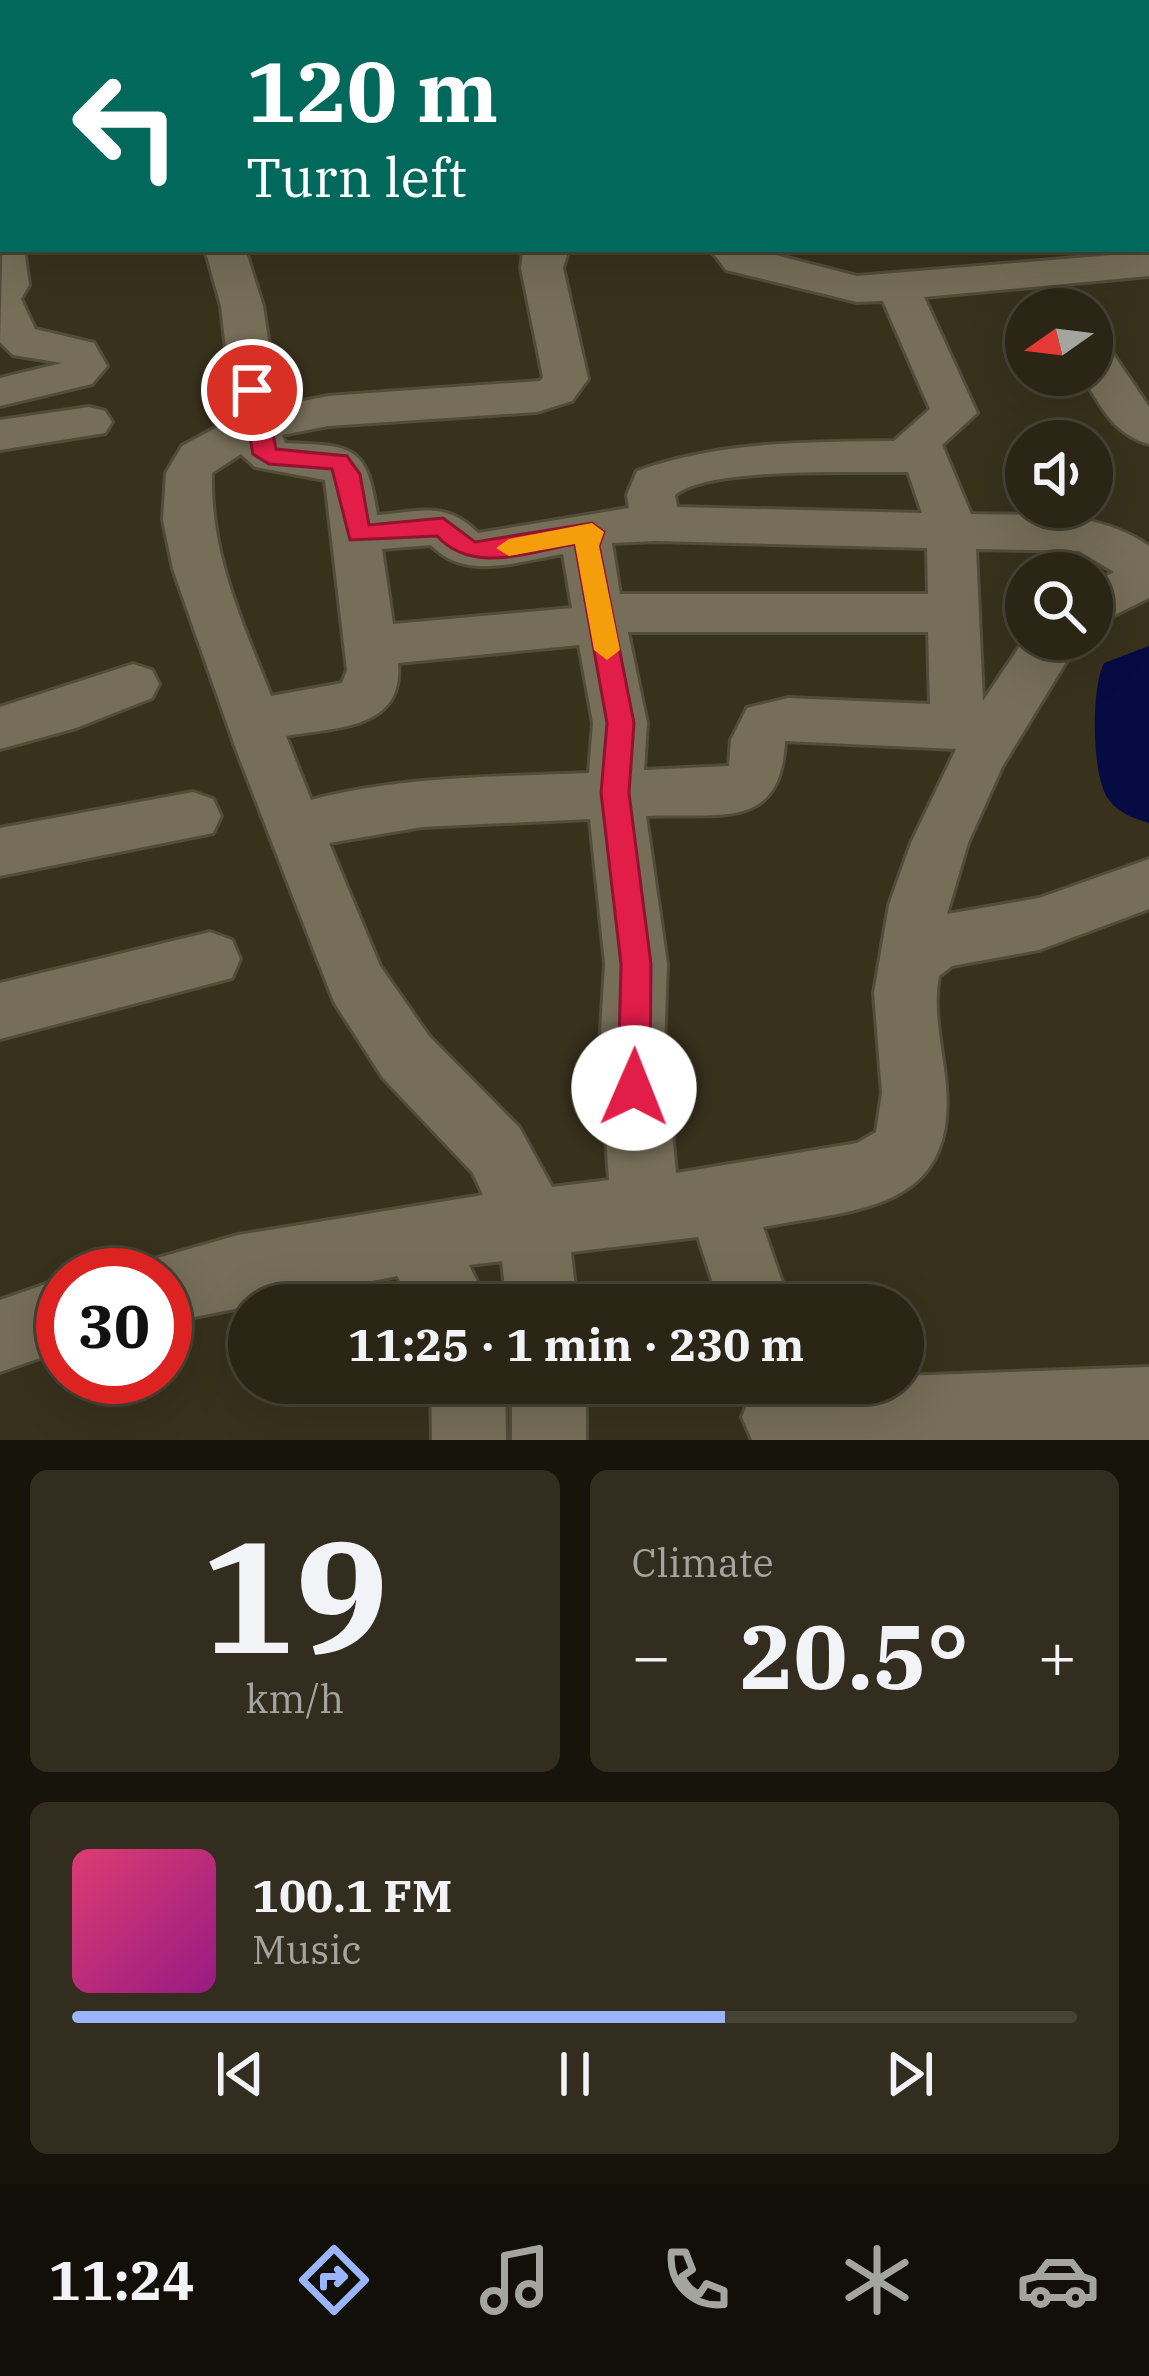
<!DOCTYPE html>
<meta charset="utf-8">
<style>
:root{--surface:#2a2515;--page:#322d1e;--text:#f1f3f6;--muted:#a5a5a0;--line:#464234;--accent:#9ab5fd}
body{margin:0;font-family:"IBM Plex Serif",serif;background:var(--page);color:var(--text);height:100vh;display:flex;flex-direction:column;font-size:45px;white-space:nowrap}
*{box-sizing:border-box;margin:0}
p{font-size:39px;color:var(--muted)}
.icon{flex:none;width:66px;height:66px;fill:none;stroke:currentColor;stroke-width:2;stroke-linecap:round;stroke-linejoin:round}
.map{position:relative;height:1440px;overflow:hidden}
.drawer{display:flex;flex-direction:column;gap:30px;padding:30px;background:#17140c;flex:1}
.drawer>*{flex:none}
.hud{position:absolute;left:0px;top:0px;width:1149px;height:252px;box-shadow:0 12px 48px #0002,0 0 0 3px var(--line);background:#00695c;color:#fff;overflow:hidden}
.needle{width:78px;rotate:256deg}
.buttons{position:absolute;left:1005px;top:288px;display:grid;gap:24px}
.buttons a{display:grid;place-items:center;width:108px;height:108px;border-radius:50%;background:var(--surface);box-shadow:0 12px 48px #0002,0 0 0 3px var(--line);font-size:60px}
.speed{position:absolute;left:36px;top:1248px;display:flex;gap:24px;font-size:60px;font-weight:700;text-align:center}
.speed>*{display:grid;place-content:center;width:156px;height:156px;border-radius:50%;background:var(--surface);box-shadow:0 12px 48px #0002,0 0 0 3px var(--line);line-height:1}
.speed .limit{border:18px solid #d22;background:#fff;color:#111}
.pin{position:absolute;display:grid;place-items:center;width:102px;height:102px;color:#fff;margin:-51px;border:6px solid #fff;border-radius:50%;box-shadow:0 3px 12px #0007}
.me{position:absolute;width:132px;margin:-66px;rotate:1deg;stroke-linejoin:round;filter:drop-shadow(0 0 9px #0008)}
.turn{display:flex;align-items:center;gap:42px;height:252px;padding:0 48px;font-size:54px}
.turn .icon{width:156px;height:156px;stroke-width:2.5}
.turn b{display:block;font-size:84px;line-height:102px}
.big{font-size:90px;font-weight:800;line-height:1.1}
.drawer .card{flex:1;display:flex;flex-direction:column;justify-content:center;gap:18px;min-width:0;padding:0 42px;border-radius:18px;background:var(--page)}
.drawer .dial{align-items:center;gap:0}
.dial b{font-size:156px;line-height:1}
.song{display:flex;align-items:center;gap:36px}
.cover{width:144px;height:144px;border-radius:18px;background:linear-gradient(135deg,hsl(340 70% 55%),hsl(310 70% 35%))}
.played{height:12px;border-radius:6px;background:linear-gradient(90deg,var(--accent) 65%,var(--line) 65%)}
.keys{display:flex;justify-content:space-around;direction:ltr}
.heat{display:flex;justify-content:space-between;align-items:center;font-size:66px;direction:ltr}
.drawer .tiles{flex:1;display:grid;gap:30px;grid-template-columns:1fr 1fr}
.card:last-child{grid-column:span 2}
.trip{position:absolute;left:228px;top:1284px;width:696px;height:120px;border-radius:60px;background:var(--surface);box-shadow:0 12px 48px #0002,0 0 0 3px var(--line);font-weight:800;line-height:120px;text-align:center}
.menu{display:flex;height:192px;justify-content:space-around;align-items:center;background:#110f08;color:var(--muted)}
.menu .icon{width:84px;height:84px}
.menu .active{color:var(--accent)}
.menu b{font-size:54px;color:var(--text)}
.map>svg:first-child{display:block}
</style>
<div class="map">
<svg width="1149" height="1440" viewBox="0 0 1149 1440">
<rect width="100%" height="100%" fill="#38311c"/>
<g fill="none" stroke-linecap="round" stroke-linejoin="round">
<g fill="#060c43" fill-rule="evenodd">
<rect x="916" y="0" width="40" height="3"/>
<path d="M1146,113L1149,114V143L1146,142Z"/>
<path d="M1149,646V823C1134,818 1119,814 1109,800C1091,777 1091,688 1104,663Z"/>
</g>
<defs>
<g id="minor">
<path d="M419,0H456L417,3Z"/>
<path d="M490,0H557L489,3Z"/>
<path d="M689,0H760L687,3Z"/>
<path d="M850,0H885L887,3H852Z"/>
<path d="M1057,0H1091L1093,3H1059Z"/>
<path d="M1149,5V25L1146,26V6Z"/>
<path d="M1146,47H1149V70L1146,69Z"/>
<path d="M3,226V249H24L29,285L21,299L35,329L94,343L107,366L92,384L0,406V378L62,363L13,355L0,342Z"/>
<path d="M205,249H245L263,306L278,406L328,396L540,381L543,377L521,268L523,252L569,249L563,268L588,379L572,401L537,412L328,426L282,435L285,443C353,446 367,444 377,515C419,512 446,500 478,533L629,508L627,495L637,471C721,441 807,442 894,441L930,409L883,301L857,302L726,270L710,249H752L857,276L1149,252V276L924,297L977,413L942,445L971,514C1034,516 1095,509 1149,546V598L1092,626V584L1114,572L1079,551L976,549L983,701L1026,637L1080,639L1002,767L968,843L947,914L1039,898L1149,859V909L1039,950L952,966L939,976C932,1011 943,1050 946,1086C956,1211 857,1209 763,1227L790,1305H720L698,1237L571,1252L577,1305H507L502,1261L469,1265L488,1305H414L397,1276L165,1323V1275H135L140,1263L238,1235L483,1195L473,1173L383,1078L334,1002L236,749L173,569L163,520L166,473L182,446L234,418L221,306ZM241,454L255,467L325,480L347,670L342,683L271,696C242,621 210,555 212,473ZM908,472L922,513L677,507L675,495C709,466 858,473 908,472ZM656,541L927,548L928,594H620L612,543ZM431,545C466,582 518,561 563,554L572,608L393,624L382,549ZM628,632H928L930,704L788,698L747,708L731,740L729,766L644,770L647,723ZM579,645L593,723L589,773C496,777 402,776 311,800L286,736C335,727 404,730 398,663ZM785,741L956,749L911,843L889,905L874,993L882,1093L876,1132L857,1143L676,1173L664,1047L667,964L646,816C718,812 781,833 785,741ZM590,819L605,964L600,1047L609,1180L552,1187L519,1127L429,1036L380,966L329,843L422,827Z"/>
<path d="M1092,341L1107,345L1149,407V444C1113,434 1100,405 1082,375H1092Z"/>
<path d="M89,407L105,411L112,422L105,433L0,450V420Z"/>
<path d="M133,664L152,670L159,684L152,698L76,728L0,749V707Z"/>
<path d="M193,792L213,799L221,816L213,833L0,876V828Z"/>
<path d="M210,932L232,940L240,959L232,978L0,1039V983Z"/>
<path d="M63,1278V1350L0,1372V1300Z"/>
<path d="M1149,1367V1440H752L742,1417L753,1391L772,1383H903V1376Z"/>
<path d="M431,1383H505L506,1440H432Z"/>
<rect x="512" y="1383" width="74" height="57"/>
</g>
</defs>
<use href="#minor" stroke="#524c3a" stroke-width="6"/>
<path stroke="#736d5b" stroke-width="4.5" stroke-dasharray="6 6" stroke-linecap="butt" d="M142,3L148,0"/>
<use href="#minor" fill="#766e58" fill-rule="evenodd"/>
</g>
<path fill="#e11d48" stroke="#92132f" stroke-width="3" d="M252,383L264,390L276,449L347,456L360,474L369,525L443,518L475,542L592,523L604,532L599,546L634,723L629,793L651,964L650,1088L645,1099L634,1103L622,1099L618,1088L621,964L601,793L607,723L575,544C528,552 473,575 437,536L350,540L332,469L269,464L253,454L241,390Z"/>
<path fill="#f59e0b" d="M592,523L604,532L599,546L620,650L607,660L594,650L575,544L509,556L496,548L509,539Z"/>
</svg>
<div class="buttons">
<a><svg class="needle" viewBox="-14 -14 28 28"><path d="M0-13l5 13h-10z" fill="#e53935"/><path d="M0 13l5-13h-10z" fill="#a5a5a0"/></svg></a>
<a><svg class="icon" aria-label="sound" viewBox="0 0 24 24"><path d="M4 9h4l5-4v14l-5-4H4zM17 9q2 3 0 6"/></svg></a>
<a><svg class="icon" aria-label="search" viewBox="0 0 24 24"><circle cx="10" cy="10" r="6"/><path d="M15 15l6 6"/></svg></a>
</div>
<div class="speed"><div class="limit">30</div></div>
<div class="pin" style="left:252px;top:390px;background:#d93025"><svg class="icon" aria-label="arrive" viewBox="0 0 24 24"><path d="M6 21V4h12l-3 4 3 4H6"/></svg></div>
<svg class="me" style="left:634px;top:1088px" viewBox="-20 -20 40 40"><circle r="19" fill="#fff"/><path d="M0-13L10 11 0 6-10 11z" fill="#e11d48"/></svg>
<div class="trip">11:25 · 1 min · 230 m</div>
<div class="hud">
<div class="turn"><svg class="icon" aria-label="left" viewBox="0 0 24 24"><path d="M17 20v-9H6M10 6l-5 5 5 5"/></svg><div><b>120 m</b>Turn left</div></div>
</div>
</div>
<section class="drawer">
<div class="tiles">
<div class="card dial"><b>19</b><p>km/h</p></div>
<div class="card"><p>Climate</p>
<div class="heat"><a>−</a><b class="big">20.5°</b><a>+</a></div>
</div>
<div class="card">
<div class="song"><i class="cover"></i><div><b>100.1 FM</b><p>Music</p></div></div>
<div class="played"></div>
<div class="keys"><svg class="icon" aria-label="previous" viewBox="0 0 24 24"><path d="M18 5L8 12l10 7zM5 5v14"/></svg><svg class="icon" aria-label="pause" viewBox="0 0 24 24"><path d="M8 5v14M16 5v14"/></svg><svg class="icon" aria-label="next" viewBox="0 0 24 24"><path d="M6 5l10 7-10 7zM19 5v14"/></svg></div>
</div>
</div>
</section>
<nav class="menu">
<b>11:24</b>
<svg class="icon active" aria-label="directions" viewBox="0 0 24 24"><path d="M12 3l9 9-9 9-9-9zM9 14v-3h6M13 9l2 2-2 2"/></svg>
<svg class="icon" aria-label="music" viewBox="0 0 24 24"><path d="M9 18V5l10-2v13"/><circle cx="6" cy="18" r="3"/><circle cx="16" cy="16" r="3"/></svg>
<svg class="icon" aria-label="phone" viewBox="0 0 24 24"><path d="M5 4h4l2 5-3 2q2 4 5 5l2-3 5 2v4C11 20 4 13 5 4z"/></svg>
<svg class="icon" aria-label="climate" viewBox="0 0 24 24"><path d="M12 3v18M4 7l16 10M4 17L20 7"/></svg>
<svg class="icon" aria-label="car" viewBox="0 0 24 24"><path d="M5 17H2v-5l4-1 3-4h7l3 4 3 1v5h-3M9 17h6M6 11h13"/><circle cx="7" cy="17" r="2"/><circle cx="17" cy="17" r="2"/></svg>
</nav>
